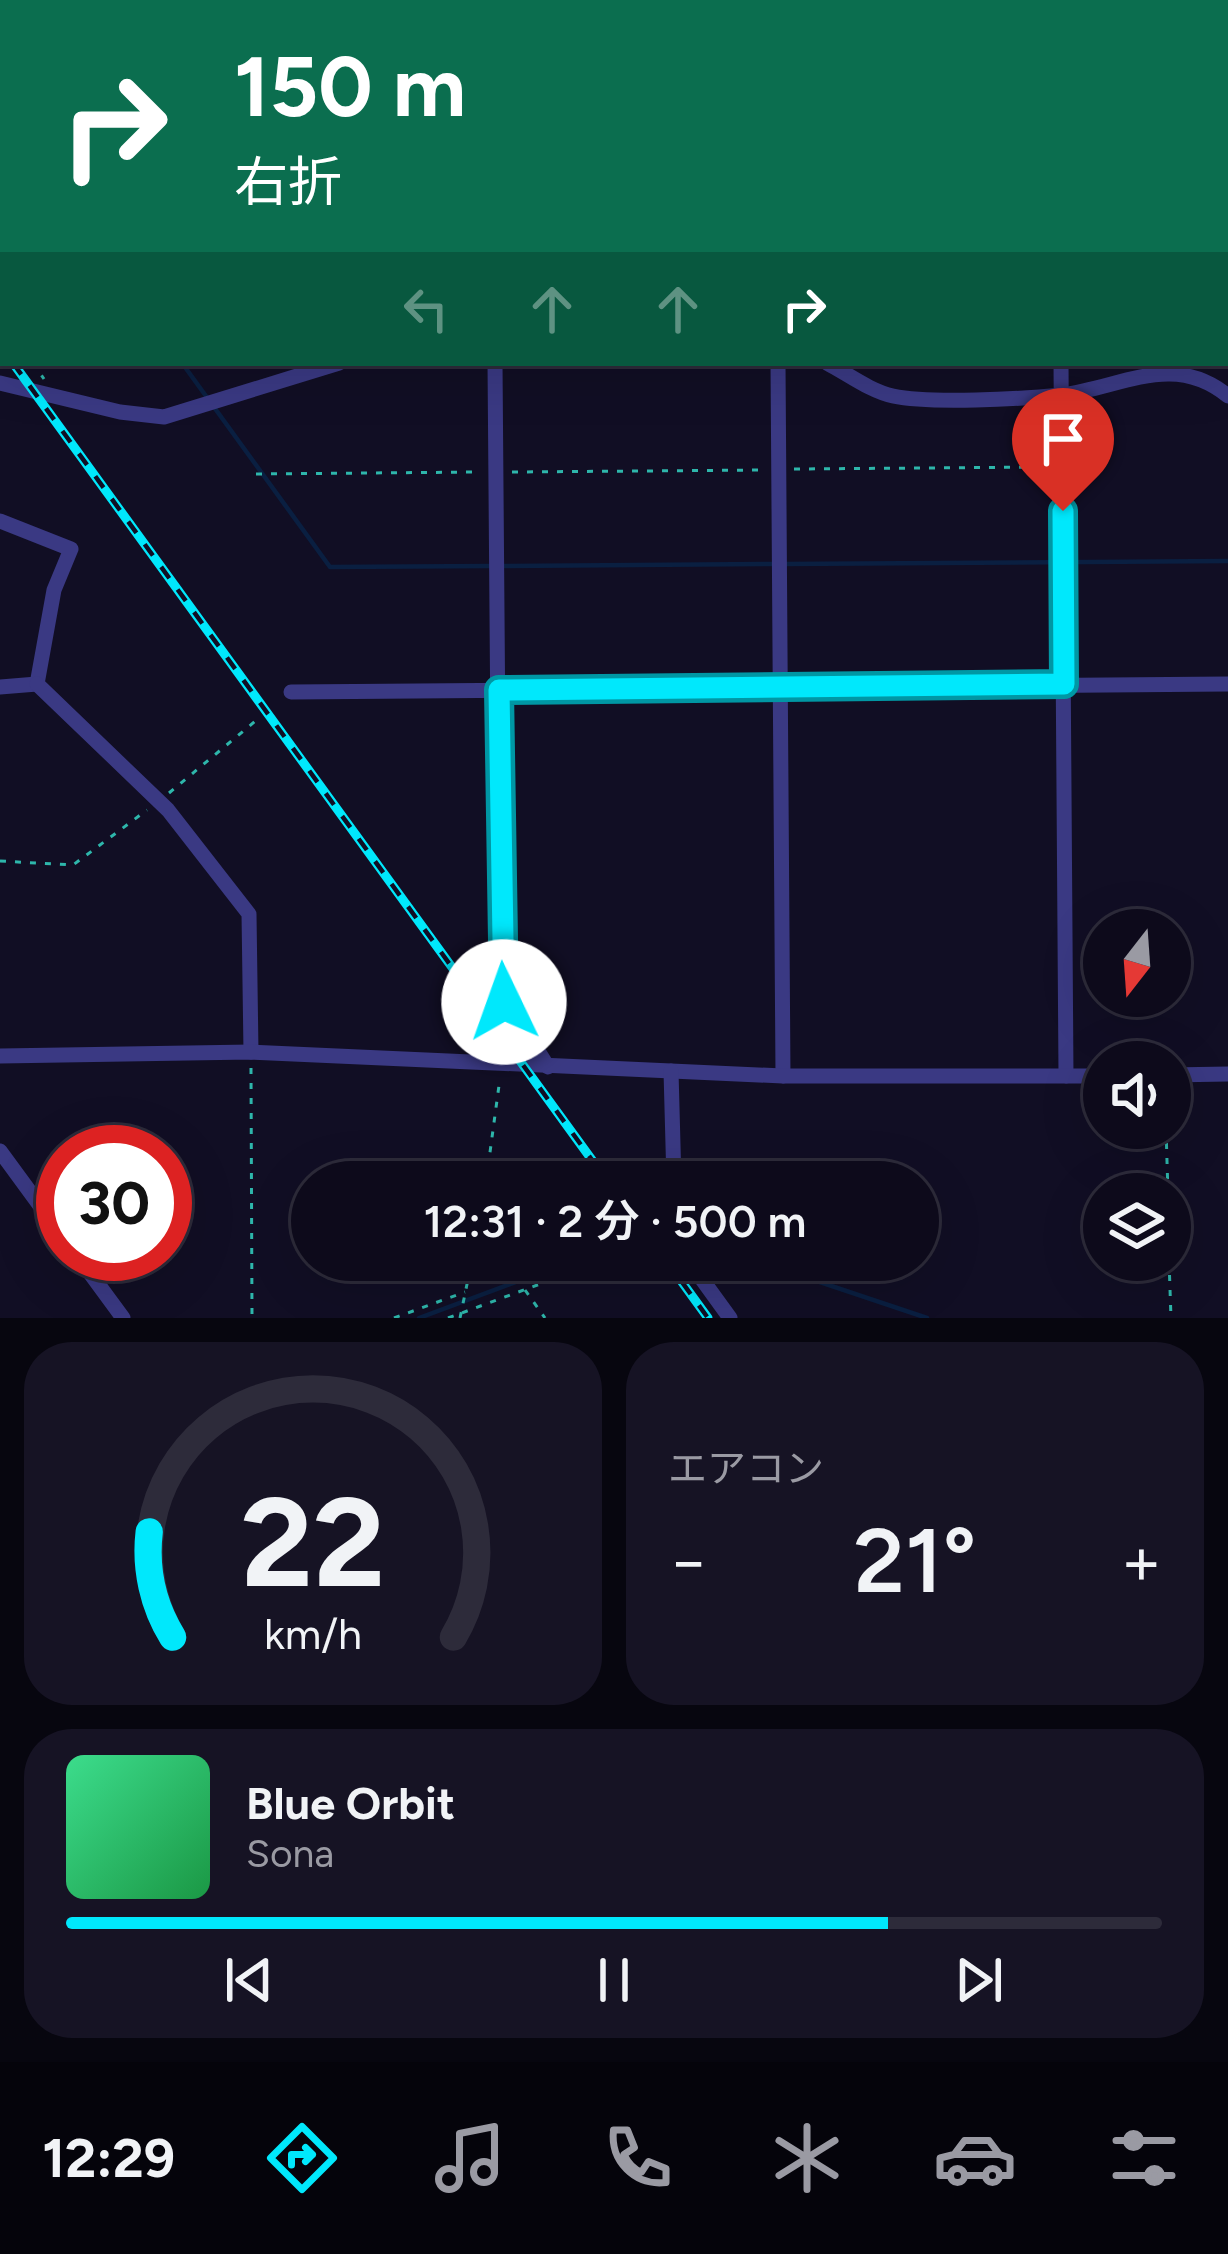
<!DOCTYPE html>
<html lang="ja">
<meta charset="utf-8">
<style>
:root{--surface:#0d0a1b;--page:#161324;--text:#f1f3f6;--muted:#9a9aa3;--line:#2d2b3a;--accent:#00e8fc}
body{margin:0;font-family:Figtree,"Noto Sans JP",sans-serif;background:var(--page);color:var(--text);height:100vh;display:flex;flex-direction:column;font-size:45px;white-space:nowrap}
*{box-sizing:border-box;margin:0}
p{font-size:39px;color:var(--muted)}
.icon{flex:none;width:66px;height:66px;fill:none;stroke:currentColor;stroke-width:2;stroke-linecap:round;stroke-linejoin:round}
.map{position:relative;height:1318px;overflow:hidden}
.side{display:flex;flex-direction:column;gap:24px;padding:24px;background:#07060f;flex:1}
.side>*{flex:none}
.top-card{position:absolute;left:0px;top:0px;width:1230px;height:366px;box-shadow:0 12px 48px #0002,0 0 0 3px var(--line);background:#0b6e4f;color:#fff;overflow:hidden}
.needle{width:78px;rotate:197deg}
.controls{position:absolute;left:1083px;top:909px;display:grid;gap:24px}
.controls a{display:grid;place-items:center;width:108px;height:108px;border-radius:50%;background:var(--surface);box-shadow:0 12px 48px #0002,0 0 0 3px var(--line);font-size:60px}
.speed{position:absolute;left:36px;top:1125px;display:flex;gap:24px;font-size:60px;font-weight:700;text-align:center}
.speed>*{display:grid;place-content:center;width:156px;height:156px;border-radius:50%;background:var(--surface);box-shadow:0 12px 48px #0002,0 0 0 3px var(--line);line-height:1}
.speed .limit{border:18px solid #d22;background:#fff;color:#111}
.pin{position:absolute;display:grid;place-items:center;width:102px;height:102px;color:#fff;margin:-123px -51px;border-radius:50% 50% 50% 0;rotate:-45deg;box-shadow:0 0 12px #0007}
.pin .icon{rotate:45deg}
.me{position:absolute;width:132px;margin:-66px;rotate:357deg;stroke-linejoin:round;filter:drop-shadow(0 0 9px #0008)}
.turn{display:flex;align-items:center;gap:42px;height:252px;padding:0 36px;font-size:54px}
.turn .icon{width:156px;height:156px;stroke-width:2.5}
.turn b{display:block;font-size:84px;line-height:102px}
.lanes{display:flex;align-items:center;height:114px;padding:0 36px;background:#0003;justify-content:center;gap:60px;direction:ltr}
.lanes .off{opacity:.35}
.big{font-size:90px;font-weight:600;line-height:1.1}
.side .card{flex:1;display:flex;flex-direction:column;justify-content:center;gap:18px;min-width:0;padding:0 42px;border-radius:48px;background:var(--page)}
.side .dial{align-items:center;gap:0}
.dial svg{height:312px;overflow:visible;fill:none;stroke:var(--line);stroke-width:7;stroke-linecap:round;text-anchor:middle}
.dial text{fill:var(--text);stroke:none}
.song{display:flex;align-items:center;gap:36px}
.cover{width:144px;height:144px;border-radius:18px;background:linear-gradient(135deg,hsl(150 70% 55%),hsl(140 70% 35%))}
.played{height:12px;border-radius:6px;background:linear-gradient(90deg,var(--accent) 75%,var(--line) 75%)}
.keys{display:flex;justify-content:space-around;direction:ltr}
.heat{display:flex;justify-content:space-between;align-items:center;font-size:66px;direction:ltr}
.side .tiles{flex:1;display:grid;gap:24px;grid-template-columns:1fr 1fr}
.card:last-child{grid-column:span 2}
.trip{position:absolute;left:291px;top:1161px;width:648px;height:120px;border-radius:60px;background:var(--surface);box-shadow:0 12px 48px #0002,0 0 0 3px var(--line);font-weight:600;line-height:120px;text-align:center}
.menu{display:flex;height:192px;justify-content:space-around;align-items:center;background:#05040b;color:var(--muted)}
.menu .icon{width:84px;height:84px}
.menu .current{color:var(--accent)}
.menu b{font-size:54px;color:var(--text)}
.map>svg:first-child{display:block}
</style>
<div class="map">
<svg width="1228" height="1318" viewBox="0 0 1228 1318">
<rect width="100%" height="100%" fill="#110e24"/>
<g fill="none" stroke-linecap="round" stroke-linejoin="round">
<g stroke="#0a1f41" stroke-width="4.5">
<path d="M0,111L3,115"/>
<path d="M182,363L330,567L490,566"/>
<path d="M784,564L1228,561"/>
<path d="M502,566L772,564"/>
<path d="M754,1260L927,1318"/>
<path d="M419,1318L575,1260"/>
</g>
<g stroke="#0a1f41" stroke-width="24">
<path d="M679,0L683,3"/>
<path d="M1227,94H1228"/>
</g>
<g stroke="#2eb6ab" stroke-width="3" stroke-dasharray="6 9" stroke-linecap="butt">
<path d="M70,0L73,3"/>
<path d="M595,0L597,3"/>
<path d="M812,0L817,3"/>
<path d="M242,3L246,0"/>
<path d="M1227,21H1228"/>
<path d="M1227,155H1228"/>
<path d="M0,177L3,175"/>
<path d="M0,319L3,323"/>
<path d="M33,363L44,379"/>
<path d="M794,469L1049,467"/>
<path d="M512,472L767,470"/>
<path d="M256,474L479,472"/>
<path d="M169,793L259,718"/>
<path d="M0,861L73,865L147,810"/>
<path d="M251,1068L252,1318"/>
<path d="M1166,1128L1168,1194"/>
<path d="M486,1182L500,1078"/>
<path d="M1169,1260L1171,1318"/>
<path d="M525,1290L545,1318"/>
<path d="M394,1318L465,1292"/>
<path d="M448,1318L605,1260"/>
<path d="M460,1318L472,1260"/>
</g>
<g stroke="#3a3983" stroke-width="15">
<path d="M352,0L355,3"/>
<path d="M999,0V3"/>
<path d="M525,3L527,0"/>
<path d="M1227,175H1228"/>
<path d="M1227,296L1228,297"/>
<path d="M495,363L500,990L548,1067"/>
<path d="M778,363L783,1076"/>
<path d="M827,363C848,374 870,391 893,396C930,404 1021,399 1061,395C1121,388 1173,351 1228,396"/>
<path d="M1061,363L1066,1076"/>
<path d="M0,383L120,412L164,417L339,363"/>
<path d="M0,521L71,549L54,590L37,684L0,687"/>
<path d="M37,684L168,810L249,914L251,1052"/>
<path d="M291,692L1228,684"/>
<path d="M0,1056L251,1052L783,1076H1104"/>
<path d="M671,1071L674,1182"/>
<path d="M1170,1075L1228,1074"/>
<path d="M0,1151L63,1237"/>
<path d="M76,1254L123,1318"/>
<path d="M688,1260L730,1318"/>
</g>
<defs>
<g id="rail">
<path d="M13,363L608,1182"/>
<path d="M666,1260L708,1318"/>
</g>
</defs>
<use href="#rail" stroke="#00e8fc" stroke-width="9"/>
<use href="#rail" stroke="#110e24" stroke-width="4.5" stroke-dasharray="14" stroke-linecap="butt"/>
</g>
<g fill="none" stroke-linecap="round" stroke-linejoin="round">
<defs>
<path id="route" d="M504,1002L499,690L1064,684L1063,511"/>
</defs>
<use href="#route" stroke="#0097a4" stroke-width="30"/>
<use href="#route" stroke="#00e8fc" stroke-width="21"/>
</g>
</svg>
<div class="controls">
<a><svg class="needle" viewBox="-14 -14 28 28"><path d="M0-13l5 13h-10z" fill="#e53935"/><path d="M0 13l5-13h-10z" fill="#9a9aa3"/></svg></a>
<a><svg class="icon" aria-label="sound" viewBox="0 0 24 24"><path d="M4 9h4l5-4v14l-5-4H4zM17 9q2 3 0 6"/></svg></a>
<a><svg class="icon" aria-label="layers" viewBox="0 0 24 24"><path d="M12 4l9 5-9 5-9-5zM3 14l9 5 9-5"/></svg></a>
</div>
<div class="speed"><div class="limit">30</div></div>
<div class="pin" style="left:1063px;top:511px;background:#d93025"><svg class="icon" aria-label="arrive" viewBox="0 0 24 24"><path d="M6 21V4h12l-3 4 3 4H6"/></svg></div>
<svg class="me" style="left:504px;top:1002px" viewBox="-20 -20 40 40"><circle r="19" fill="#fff"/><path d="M0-13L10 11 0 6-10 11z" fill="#00e8fc"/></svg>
<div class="trip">12:31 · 2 分 · 500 m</div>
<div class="top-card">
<div class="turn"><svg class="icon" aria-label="right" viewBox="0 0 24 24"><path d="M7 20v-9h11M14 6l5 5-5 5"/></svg><div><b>150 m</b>右折</div></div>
<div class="lanes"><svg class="icon off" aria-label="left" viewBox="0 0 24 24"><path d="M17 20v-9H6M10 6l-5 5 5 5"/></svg><svg class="icon off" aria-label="ahead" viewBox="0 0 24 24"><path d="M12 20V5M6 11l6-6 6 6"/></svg><svg class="icon off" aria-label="ahead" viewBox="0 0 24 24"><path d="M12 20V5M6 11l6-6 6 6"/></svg><svg class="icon" aria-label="right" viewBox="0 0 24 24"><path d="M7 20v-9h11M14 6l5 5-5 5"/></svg></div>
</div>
</div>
<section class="side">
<div class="tiles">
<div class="card dial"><svg viewBox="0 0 100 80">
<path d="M14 69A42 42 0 1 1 86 69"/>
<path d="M14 69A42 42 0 0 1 8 42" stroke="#00e8fc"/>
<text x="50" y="56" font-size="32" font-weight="700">22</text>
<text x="50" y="72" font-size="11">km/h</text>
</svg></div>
<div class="card"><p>エアコン</p>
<div class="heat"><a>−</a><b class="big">21°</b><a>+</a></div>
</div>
<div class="card">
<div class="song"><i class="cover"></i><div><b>Blue Orbit</b><p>Sona</p></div></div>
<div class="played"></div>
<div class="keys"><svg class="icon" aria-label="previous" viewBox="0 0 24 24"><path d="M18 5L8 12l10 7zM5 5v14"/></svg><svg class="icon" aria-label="pause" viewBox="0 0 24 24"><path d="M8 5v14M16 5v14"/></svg><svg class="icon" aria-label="next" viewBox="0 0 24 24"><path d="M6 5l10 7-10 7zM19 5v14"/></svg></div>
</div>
</div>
</section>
<nav class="menu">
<b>12:29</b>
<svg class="icon current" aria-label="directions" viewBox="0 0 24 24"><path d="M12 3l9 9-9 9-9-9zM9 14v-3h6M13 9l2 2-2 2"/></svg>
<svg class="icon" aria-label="music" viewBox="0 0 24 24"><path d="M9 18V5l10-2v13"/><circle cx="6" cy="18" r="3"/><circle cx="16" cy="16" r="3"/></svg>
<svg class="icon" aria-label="phone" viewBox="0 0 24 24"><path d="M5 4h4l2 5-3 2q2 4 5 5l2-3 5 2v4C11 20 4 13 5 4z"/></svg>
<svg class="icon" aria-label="climate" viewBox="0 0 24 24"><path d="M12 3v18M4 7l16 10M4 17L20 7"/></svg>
<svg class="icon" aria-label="car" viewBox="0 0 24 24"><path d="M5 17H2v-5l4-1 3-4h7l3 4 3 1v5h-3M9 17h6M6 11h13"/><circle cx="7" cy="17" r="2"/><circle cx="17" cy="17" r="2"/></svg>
<svg class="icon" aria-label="filters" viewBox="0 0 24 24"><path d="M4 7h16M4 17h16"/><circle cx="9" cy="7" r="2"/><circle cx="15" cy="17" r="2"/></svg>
</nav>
